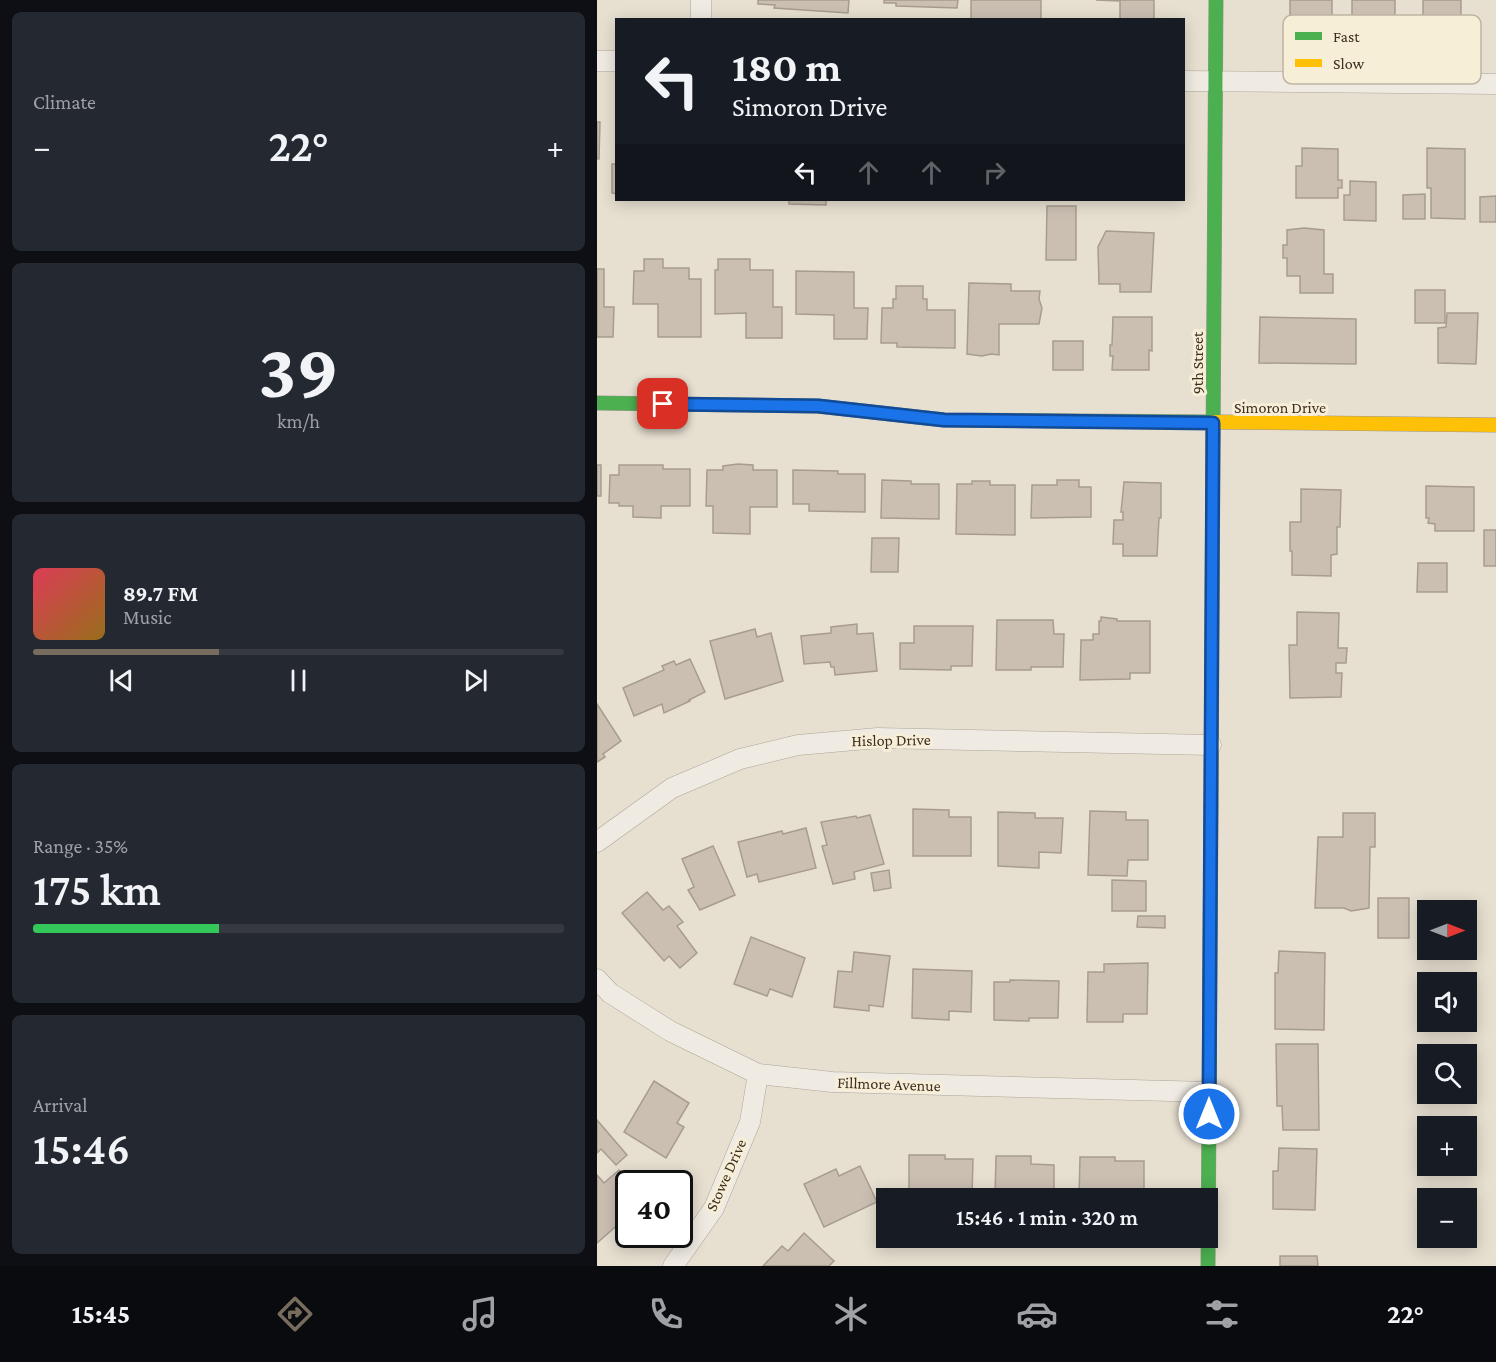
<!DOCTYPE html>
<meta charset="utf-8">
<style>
:root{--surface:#171b24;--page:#242831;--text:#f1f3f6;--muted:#9ea1a6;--line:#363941;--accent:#786c5e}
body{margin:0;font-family:"Crimson Pro",serif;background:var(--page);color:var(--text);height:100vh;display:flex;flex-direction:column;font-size:22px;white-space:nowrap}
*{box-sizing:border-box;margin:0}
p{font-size:20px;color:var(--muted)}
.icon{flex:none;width:33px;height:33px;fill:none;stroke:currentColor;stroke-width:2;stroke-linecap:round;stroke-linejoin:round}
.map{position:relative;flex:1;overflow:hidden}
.drawer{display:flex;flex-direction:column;gap:12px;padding:12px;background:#0d0f14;width:597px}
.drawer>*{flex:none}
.hud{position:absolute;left:18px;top:18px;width:570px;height:183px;border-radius:0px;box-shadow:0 3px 15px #0003;background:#171b24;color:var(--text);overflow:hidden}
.needle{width:39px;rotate:90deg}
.fabs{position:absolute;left:820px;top:900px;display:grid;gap:12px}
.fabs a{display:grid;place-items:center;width:60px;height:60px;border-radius:0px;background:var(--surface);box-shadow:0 3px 15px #0003;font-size:30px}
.speed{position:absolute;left:18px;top:1170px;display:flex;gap:12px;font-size:30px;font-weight:700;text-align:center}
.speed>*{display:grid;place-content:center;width:78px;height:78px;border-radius:50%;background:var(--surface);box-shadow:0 3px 15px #0003;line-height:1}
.speed .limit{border:3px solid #111;border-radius:9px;background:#fff;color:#111}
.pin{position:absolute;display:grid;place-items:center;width:51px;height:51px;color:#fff;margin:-26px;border-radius:12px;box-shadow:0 3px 9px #0006}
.me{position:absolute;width:66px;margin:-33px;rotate:0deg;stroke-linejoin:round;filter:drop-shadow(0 0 4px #0008)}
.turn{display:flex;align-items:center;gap:21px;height:126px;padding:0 18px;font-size:27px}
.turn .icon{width:78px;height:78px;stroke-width:2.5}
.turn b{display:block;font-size:42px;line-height:51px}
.lanes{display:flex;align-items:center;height:57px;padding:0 18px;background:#0003;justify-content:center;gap:30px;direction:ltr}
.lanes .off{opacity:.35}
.big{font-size:45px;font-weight:600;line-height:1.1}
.drawer .tile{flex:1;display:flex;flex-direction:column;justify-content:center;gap:9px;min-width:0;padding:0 21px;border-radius:9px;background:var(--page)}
.drawer .dial{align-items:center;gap:0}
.dial b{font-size:78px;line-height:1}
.song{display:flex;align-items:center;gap:18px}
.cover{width:72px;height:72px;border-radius:9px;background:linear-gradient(135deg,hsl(350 70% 55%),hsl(40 70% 35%))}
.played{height:6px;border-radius:3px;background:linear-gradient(90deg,var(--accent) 35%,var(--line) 35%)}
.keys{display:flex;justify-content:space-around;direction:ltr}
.heat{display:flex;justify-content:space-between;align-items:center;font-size:33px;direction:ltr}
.charge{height:9px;border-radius:4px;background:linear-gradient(90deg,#34c759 35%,var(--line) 0)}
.trip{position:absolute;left:279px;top:1188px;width:342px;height:60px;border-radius:0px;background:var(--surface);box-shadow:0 3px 15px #0003;font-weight:600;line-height:60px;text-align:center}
.dock{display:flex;height:96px;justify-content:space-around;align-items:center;background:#090b0e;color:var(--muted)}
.dock .icon{width:42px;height:42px}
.dock .on{color:var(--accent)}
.dock b{font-size:27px;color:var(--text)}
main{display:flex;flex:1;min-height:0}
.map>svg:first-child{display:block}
</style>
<main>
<section class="drawer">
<div class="tile"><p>Climate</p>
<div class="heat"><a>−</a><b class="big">22°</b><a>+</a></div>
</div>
<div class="tile dial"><b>39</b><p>km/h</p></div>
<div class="tile">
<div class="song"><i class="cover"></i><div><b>89.7 FM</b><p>Music</p></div></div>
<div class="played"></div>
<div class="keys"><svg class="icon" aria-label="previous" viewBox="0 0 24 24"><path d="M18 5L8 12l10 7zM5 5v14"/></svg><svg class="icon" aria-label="pause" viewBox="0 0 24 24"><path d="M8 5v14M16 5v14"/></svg><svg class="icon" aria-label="next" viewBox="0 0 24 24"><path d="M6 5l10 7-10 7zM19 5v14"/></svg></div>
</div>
<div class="tile"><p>Range · 35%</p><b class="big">175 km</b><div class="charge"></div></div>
<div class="tile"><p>Arrival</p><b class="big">15:46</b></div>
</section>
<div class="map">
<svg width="899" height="1266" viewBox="0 0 899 1266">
<rect width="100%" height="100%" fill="#e7e0d1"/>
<g fill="#cbbfb2" stroke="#a89c90" stroke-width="1.5">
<path d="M161,0H252L251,13L177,8L178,5L161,4Z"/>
<path d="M287,0H361L360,8L299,6V3H287Z"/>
<rect x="374" y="0" width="70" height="20"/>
<path d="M499,0H557V20H523V1Z"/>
<rect x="693" y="0" width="42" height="24"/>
<path d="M755,0H798V22L757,24L755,22Z"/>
<path d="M826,0H864V23H848V27L826,25Z"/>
<path d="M0,122H3L2,159H0Z"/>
<path d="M705,148L741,149V180H745V188H741V198H699V166H705Z"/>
<path d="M830,148L868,149V219L834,218V188H830Z"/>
<path d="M15,164H20V194L15,193Z"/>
<path d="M753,181L779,182V221L747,220V195H753Z"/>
<path d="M828,194V219H806V195Z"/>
<path d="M899,196V222H883V197Z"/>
<path d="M192,200H229V205L192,204Z"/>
<path d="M450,206H479V260H449Z"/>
<path d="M707,228L727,230V274H736V293H703V276H690V258H686V245H690V230Z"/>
<path d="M509,231L557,233L554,292H523V284H502L501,247Z"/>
<path d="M47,259H66V268H92V279H104V337H61V304H36L37,271H47Z"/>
<path d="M121,259H153V270H176V307H185V338H149V313L118,314V270H121Z"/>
<path d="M0,269H7V307H17L16,337H0Z"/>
<path d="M199,271L257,272V308H271L270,339H237V315L199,314Z"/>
<path d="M372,283L414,284V291H443L442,299L445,308L442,324H402V355L394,354L385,356L370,354Z"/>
<path d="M299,286H326V299H330V310H358V348L300,347V343H284L285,308H296V299H299Z"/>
<rect x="818" y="290" width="30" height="33"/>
<path d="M850,313H881L879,364L841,363V328L849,327Z"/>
<path d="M516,317H555V351L552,350V370H515L516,356H513V345H515Z"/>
<path d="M663,317L759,319V364L662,363Z"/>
<rect x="456" y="341" width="30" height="29"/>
<path d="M141,464L156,465V470H180V507H153V534L116,533V506H109L110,470H126V466Z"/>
<rect x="0" y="465" width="4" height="31"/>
<path d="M22,465H66V469H93V506H64V518L36,517V506H22V503H12L13,475H22Z"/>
<path d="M196,470L241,471V474H268V512L212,511V504H196Z"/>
<path d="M285,480L314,481V484H342V519L284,518Z"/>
<path d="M460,480H482V487H494V517L434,518L435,485H460Z"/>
<path d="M375,481H393V485H418V535L359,534L360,484H375Z"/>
<path d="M527,482L564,483V518H562L560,556H526V544H516L517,520H526V512H524Z"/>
<path d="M829,486L877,487V531H838V524L831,523L832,518H829Z"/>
<path d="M704,489L744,490L743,527H740V554L734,555V576L695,575V551H693V522H704Z"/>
<rect x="887" y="530" width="12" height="36"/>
<path d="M275,538H302L301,572H274Z"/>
<path d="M821,563H850V592H820Z"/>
<path d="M700,612L742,613L741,648H750L749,663H739V673H745L744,697L693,698L692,645H700Z"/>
<path d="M504,617L520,619V621H553V673H533V679L483,680L484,640H496V634H502V621H504Z"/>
<path d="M400,620H456L457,634H467L466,667H434V670H399Z"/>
<path d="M260,624V634L276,633L280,671L238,675L237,667H234L233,662L207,664L204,636L234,633V627Z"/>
<path d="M317,626H376L375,666H354V670L303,669V643H317Z"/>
<path d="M158,629L160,637L174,633L186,681L128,699L113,641Z"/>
<path d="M93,659L108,692L92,700L93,701L67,713L65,704L37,716L26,688L67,670L65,666L77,661L79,665Z"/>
<path d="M0,704L24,741L6,754L8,757L0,762Z"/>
<path d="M316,809L352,810V817H374V856H316Z"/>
<path d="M493,811L529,812V820H551V860H531L530,876L491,875Z"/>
<path d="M401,812L438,813V818H466L464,853L442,852V868L401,866Z"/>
<path d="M746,813H778V847H773L772,908L754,911L747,908H718L721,837H746Z"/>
<path d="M273,815L287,864L257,872L258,879L236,884L225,846L230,845L224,822L259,816L260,818Z"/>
<path d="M209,828L219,868L162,882L160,874L150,877L141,842L185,831L186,834Z"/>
<path d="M116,846L138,895L103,910L91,890L97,887L85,859Z"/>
<path d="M292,870L294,888L277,891L274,873Z"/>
<path d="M515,880L549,881V911H515Z"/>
<path d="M50,892L66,910L72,906L86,922L80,926L100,953L83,968L72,956L67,961L25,913Z"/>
<rect x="781" y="898" width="31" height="40"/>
<path d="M541,916H568V928L540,927Z"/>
<path d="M154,937L208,958L195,997L173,989L170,996L137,984Z"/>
<path d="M682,951L728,953L727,1030L678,1029V973H681Z"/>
<path d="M257,952L293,956L286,1007L272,1005V1011L237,1007L241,971L255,972Z"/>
<path d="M551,963L550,1014H526V1022H490L491,972H507V964Z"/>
<path d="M316,969L375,971L374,1012L352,1011V1020L315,1018Z"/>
<path d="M413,980L462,981L461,1018H432V1021L397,1020V982H413Z"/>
<path d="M679,1044H721L722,1130H686L685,1106H680Z"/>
<path d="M57,1081L92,1103L80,1123L87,1127L69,1158L27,1132Z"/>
<path d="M0,1120L30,1155L19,1165L4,1149L0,1153Z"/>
<path d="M682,1148L720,1149L718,1210L676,1209V1171H681Z"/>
<path d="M312,1155H348V1159H376L375,1196L352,1195V1198H312Z"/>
<path d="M399,1156H434V1164L457,1165V1198H398Z"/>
<path d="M483,1157H518V1161H547V1198L482,1197Z"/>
<path d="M263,1166L280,1202L227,1227L207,1184L239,1169L242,1176Z"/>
<path d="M22,1170L34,1184H32V1210L24,1217L26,1220L0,1243V1175L7,1183Z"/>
<path d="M207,1233L237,1261L232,1266H166L185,1246L191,1251Z"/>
<path d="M683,1256H720L721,1266H683Z"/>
</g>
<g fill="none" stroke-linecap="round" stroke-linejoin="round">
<defs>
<g id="street">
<path d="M104,0V20"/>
<path d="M0,61H20"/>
<path d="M586,81L899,84"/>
<path d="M0,842L75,788L143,759L201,745L281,738L614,745"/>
<path d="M0,979L13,993L73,1031L161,1074L235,1082L612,1092"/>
<path d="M76,1266L117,1208L153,1122L161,1074"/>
</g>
<g id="fast">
<path d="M0,403L221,406L347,420L617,422"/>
<path d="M616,442L619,0"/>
<path d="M611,1266L614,807"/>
</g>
<g id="slow">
<path d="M617,422L899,425"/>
<path d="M614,807L616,442"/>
</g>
</defs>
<use href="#street" stroke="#ada599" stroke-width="21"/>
<use href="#fast" stroke="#9c958a" stroke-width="15"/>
<use href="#slow" stroke="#9c958a" stroke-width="15"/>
<use href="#street" stroke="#efebe3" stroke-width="20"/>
<use href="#fast" stroke="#4caf50" stroke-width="14"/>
<use href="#slow" stroke="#ffc107" stroke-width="14"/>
</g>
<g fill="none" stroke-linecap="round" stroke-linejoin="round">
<defs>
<path id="route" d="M66,404L221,406L347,420L616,423L612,1114"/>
</defs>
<use href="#route" stroke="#114b97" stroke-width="15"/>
<use href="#route" stroke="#1a73e8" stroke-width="10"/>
</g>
<g text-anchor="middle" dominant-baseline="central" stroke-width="6" stroke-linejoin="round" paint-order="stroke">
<g font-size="16" fill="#3d2e20" stroke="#f7eed8">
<text transform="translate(600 363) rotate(-90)">9th Street</text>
<text x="683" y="407">Simoron Drive</text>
<text transform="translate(294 740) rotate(-1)">Hislop Drive</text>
<text transform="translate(292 1084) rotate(2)">Fillmore Avenue</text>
<text transform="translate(129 1175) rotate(-66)">Stowe Drive</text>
</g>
</g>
<rect x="686" y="15" width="198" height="69" rx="9" fill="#f7eed8" stroke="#bfb4a1" stroke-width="1.5"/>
<rect x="698" y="32" width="27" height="8" fill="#4caf50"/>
<rect x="698" y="59" width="27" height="8" fill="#ffc107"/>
<g font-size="16" fill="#3d2e20">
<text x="736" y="42">Fast</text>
<text x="736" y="69">Slow</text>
</g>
</svg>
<div class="fabs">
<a><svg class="needle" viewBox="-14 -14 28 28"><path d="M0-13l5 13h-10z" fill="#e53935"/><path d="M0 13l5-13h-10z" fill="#9ea1a6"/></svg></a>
<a><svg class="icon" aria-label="sound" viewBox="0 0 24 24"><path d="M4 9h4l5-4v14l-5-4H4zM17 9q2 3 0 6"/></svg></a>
<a><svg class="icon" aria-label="search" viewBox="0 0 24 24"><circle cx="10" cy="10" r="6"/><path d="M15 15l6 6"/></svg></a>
<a>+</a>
<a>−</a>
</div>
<div class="speed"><div class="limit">40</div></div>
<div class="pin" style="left:66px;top:404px;background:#d93025"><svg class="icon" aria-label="arrive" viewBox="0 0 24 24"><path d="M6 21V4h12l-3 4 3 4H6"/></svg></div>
<svg class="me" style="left:612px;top:1114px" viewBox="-20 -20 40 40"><circle r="17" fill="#1a73e8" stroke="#fff" stroke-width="3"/><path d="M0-11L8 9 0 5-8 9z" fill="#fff"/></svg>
<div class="trip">15:46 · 1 min · 320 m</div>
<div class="hud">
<div class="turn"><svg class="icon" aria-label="left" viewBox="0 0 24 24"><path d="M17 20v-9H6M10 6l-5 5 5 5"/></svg><div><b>180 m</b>Simoron Drive</div></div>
<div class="lanes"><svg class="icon" aria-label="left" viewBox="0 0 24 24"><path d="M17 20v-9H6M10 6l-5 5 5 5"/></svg><svg class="icon off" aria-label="ahead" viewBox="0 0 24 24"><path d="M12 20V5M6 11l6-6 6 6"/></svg><svg class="icon off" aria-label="ahead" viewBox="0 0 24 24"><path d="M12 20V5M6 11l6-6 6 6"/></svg><svg class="icon off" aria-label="right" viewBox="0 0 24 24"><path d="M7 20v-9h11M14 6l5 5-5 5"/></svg></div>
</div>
</div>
</main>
<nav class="dock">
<b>15:45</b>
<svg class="icon on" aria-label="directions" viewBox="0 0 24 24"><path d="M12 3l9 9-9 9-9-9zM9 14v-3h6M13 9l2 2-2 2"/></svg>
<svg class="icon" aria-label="music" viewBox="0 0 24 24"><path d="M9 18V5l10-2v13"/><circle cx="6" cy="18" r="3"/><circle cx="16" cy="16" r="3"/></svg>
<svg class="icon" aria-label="phone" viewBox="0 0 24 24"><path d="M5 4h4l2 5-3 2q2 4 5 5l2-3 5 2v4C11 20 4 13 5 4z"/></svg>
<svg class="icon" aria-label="climate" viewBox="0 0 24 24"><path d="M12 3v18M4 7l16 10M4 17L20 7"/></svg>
<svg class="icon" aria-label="car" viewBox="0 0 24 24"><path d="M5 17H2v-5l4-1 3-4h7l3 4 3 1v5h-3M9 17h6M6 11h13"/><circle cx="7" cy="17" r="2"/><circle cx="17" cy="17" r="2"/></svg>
<svg class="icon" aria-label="filters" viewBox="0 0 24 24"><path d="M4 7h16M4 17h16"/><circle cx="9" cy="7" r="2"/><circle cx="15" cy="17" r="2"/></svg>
<b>22°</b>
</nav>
